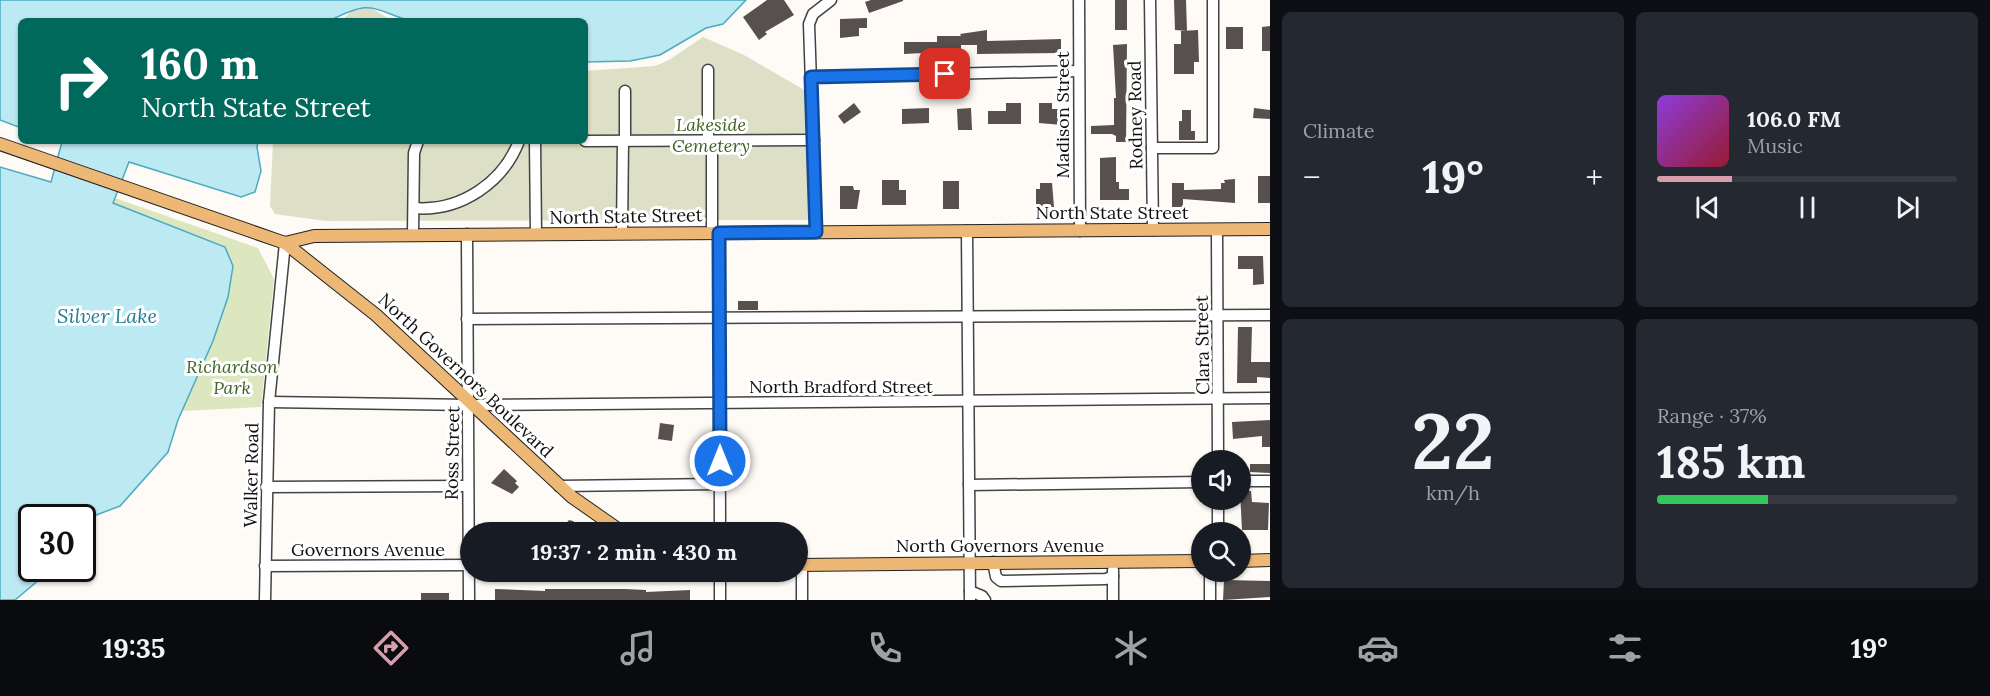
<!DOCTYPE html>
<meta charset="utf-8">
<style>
:root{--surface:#171b24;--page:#242831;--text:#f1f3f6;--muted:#9ea1a6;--line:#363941;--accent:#d69dad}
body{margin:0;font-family:Lora,serif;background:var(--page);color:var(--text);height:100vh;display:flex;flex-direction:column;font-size:22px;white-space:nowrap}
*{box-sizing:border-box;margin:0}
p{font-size:20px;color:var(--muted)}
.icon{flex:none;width:33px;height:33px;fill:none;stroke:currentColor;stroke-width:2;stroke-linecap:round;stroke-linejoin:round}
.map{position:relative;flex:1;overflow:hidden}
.panel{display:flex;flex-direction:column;gap:12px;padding:12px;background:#0d0f14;width:720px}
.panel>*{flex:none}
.top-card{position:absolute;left:18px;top:18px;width:570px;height:126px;border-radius:9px;box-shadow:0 2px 4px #0004;background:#00695c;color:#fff;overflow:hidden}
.controls{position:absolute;left:1191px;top:450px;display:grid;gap:12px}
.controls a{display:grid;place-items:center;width:60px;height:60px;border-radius:50%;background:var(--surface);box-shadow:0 2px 4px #0004;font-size:30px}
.speed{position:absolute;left:18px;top:504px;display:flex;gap:12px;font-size:30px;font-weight:700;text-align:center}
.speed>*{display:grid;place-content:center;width:78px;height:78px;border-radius:50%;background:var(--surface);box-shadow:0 2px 4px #0004;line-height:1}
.speed .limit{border:3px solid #111;border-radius:9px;background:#fff;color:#111}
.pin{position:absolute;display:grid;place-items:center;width:51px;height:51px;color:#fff;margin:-26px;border-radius:12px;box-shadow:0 3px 9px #0006}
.me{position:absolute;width:66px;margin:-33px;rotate:0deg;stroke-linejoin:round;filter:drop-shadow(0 0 4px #0008)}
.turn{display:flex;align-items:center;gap:21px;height:126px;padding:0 24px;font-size:27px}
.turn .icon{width:78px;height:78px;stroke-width:2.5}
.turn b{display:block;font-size:42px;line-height:51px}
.big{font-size:45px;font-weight:700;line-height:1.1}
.panel .widget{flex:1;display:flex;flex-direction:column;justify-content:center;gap:9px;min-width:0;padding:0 21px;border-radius:9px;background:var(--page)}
.panel .dial{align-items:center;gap:0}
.dial b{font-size:78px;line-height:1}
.song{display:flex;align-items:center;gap:18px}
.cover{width:72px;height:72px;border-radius:9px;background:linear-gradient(135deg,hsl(270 70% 55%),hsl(350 70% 35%))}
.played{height:6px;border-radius:3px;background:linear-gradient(90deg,var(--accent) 25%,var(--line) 25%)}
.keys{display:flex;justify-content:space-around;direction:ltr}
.heat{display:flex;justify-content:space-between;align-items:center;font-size:33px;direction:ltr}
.charge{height:9px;border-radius:4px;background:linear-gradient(90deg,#34c759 37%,var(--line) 0)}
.panel .tiles{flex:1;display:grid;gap:12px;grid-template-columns:repeat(2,1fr)}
.trip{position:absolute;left:460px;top:522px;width:348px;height:60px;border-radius:30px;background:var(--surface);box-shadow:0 2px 4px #0004;font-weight:700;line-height:60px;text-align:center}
.tabs{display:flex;height:96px;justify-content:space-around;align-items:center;background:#090b0e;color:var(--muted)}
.tabs .icon{width:42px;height:42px}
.tabs .active{color:var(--accent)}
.tabs b{font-size:27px;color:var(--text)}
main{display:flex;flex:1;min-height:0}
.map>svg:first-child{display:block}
</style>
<main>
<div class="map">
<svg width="1270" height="600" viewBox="0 0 1270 600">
<rect width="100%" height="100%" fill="#fefaf5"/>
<path fill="#dce7c0" d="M115,198L258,248L274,279L261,407L182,411L213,341L113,203Z"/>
<g fill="#dde0c6">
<path d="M360,8H371L393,21H342L352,10Z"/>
<path d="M703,37L744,55L806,91L809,220L326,221L275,214L270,206L273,141H585V71L655,66L669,60Z"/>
</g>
<g fill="#bde9f2" stroke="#4aabc3" stroke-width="1.5">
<path d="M0,0H746L723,24L706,28L660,55L630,61L585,62V21H410C368,7 371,0 329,21H21V128L0,120Z"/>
<path d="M60,141H258L257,147L261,171L255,192L241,197L129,162L113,203L225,247L233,266L228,297L213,341L178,420L168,452L120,506L83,520L82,518H32V568L52,569L15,600H0V167L51,182L62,142Z"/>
</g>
<g fill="#58504e">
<path d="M767,0H784L794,15L765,32L767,34L759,40L743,17Z"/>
<path d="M871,0H903V1L869,13L865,2Z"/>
<rect x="1115" y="0" width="12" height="30"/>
<path d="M1174,0H1186L1187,31L1175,30Z"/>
<path d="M867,18V28H859V36L840,38V19Z"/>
<path d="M1270,26V51H1262V27Z"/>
<rect x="1226" y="27" width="17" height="22"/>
<path d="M987,30V41L1061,39V53L977,54V45H961V51L904,54V42H937V36H961L960,34Z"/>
<path d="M1198,30L1199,62H1194V74H1174V44H1181V31Z"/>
<path d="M1127,44L1126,142H1116V136L1112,134H1091V126L1114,125V98H1116L1113,45Z"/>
<path d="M854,103L861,112L844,124L838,116Z"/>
<path d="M1006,103H1021V124H988V111H1006Z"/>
<path d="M1039,103H1052V109H1068V121H1062V125L1039,123Z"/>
<path d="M929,108V123L902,124V109Z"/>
<path d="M971,108L972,130H958L957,109Z"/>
<path d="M1254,108L1270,110V119L1253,118Z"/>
<path d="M1182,110H1191V131H1195V140H1179V121H1182Z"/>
<path d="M1116,157V182H1119V189H1129V200H1100V158Z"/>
<rect x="1258" y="176" width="12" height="27"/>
<path d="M1235,179V203L1183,199V207H1172V183H1184V190L1221,189V183H1225L1224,180Z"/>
<path d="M882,180H899V190H906V205H882Z"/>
<rect x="943" y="181" width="16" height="28"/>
<path d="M1040,183H1052L1054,207L1036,208V189H1040Z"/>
<path d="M840,186H853L854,190H860L857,209H840Z"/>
<path d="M1238,256H1263L1264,284L1253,285V269H1238Z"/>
<rect x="738" y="301" width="20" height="9"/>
<path d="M1238,327H1252L1251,362H1270V378L1257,377V383H1237Z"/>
<path d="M1270,420V447H1262V436L1233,439L1232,422Z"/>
<path d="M660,423L674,425L672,441L658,439Z"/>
<path d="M1250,464H1270V473L1250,472Z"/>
<path d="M504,469L517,481L515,483L519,487L512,494L491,483Z"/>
<path d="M1240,491H1251L1252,502L1269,503L1268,530H1242Z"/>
<path d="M569,520L573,521L587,532H559Z"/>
<path d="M1224,580L1270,581V597L1223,600Z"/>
<path d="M495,589L545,591V589H625L646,590V592L690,590V600H495Z"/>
<rect x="421" y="593" width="28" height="7"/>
</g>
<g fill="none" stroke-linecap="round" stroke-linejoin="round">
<defs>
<g id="minor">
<path d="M1079,0L1080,231"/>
<path d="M1150,0L1153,230"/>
<path d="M708,70V141"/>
<path d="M811,77L1078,71"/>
<path d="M625,91V140"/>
<path d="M535,141L536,234"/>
<path d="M585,141L814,140"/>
<path d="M712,141V233"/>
<path d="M1152,148H1213V0"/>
<path d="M414,208C460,212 503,183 519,141"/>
<path d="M1217,230L1218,460"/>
<path d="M967,231L970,600"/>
<path d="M816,232L809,24L813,14L831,0"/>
<path d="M622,233L623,140"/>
<path d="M719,233L720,532"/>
<path d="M413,234L414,153L418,141"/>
<path d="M467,234L469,600"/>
<path d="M467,319L1270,315"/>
<path d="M269,402L470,405L1270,398"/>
<path d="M1240,481H1270"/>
<path d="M969,485L1202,482"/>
<path d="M559,486L720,484"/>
<path d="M266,487L468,486"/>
<path d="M1218,532V500"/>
<path d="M993,562L996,577L1001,581L1106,579L1113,576"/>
<path d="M802,565V600"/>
<path d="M265,566L471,565"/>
<path d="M1113,570V600"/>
<path d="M720,572V600"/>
<path d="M1210,572V600"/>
<path d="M970,591L982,596L985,600"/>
<path d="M265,600L269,402L285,243"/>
</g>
<g id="major">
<path d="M0,144L285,243L314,236L1270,229"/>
<path d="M285,243L376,315L572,497L622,532"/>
<path d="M1240,561L1270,560"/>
<path d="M798,565L1202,561"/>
</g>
</defs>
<use href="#minor" stroke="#434343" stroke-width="13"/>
<use href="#major" stroke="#212121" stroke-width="14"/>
<use href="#minor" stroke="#fff" stroke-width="10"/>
<use href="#major" stroke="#edb875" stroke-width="12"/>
</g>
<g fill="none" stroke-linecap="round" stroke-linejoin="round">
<defs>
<path id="route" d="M720,461L719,233L816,232L811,77L945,74"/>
</defs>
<use href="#route" stroke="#114b97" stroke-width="15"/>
<use href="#route" stroke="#1a73e8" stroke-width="10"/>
</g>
<g text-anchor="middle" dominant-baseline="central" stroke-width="6" stroke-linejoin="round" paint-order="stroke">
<g font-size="18" fill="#101010" stroke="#fff">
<text transform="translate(1062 115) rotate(-90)">Madison Street</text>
<text transform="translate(1135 115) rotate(-91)">Rodney Road</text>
<text x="1112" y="212">North State Street</text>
<text transform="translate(626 216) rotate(-1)">North State Street</text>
<text transform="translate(1202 345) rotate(-91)">Clara Street</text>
<text transform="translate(466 375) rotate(43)">North Governors Boulevard</text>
<text x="841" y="386">North Bradford Street</text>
<text transform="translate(452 453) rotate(-89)">Ross Street</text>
<text transform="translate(251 475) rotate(-89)">Walker Road</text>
<text x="1000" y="545">North Governors Avenue</text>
<text x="368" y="549">Governors Avenue</text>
</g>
<g font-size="18" font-style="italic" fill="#3f6425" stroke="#fff">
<text x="711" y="124">Lakeside<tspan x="711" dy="21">Cemetery</tspan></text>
<text x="232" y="366">Richardson<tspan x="232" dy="21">Park</tspan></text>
</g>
<g font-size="20" font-style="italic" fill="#227e99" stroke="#fff">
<text x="107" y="315">Silver Lake</text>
</g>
</g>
</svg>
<div class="controls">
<a><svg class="icon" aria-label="sound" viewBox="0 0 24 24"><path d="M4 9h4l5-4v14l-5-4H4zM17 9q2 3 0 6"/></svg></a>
<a><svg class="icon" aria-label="search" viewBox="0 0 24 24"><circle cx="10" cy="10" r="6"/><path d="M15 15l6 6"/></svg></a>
</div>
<div class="speed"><div class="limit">30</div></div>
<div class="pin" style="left:945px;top:74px;background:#d93025"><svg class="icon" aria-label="arrive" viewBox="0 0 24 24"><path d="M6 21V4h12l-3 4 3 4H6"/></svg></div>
<svg class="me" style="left:720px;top:461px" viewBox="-20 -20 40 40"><circle r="17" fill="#1a73e8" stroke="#fff" stroke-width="3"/><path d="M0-11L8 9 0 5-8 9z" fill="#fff"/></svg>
<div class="trip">19:37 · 2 min · 430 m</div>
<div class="top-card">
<div class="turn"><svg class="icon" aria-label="right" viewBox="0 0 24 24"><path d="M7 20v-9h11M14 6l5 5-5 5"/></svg><div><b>160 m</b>North State Street</div></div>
</div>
</div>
<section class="panel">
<div class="tiles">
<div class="widget"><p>Climate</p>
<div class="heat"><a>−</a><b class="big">19°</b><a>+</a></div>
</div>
<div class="widget">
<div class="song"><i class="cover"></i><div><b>106.0 FM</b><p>Music</p></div></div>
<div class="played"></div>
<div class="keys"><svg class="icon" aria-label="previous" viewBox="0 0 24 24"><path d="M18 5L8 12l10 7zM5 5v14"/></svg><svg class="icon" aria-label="pause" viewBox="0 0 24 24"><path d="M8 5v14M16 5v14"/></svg><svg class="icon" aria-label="next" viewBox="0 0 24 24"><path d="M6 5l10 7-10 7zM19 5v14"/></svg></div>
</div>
<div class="widget dial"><b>22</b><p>km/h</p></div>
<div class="widget"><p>Range · 37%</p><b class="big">185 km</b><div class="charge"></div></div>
</div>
</section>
</main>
<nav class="tabs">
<b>19:35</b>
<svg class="icon active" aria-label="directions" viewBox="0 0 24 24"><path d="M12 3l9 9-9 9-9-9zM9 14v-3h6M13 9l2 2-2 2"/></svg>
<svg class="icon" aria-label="music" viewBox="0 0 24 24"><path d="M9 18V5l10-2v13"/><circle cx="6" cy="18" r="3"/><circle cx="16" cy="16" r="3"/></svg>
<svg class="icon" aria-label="phone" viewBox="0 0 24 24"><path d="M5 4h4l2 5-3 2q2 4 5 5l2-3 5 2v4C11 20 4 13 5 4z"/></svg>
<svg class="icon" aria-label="climate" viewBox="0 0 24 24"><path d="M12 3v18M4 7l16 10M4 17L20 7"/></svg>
<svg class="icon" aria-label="car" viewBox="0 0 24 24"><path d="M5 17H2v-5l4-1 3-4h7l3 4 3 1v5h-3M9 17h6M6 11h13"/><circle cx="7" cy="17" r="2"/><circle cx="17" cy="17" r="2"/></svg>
<svg class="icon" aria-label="filters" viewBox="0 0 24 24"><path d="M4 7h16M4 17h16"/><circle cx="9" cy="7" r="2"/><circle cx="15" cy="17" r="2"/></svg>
<b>19°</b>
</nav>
